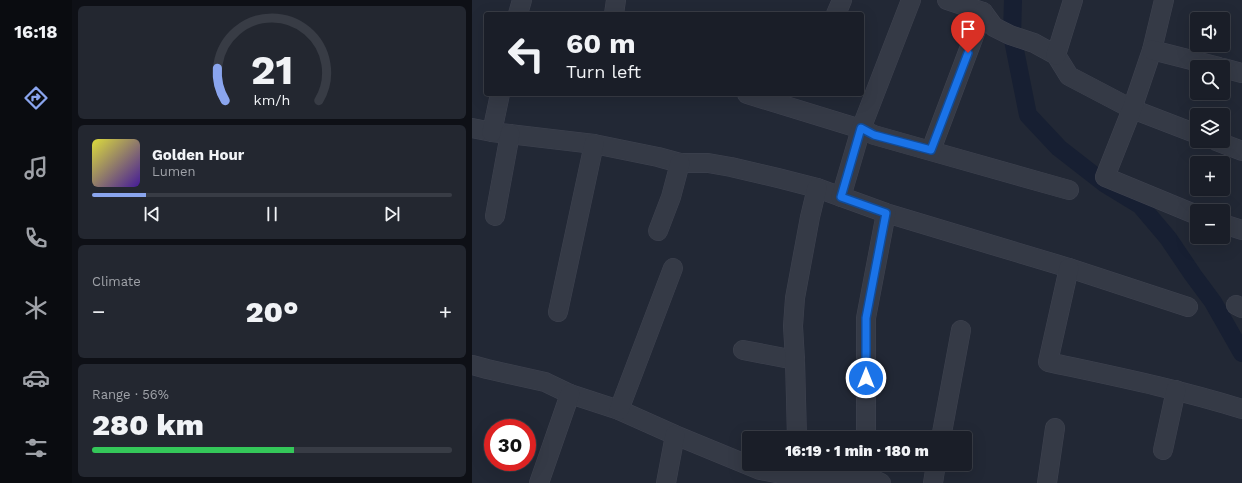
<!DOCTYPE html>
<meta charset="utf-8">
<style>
:root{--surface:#1a1e28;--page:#232730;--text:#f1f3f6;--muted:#9fa2a8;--line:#383c45;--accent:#8aa5ee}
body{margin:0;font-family:"Work Sans",sans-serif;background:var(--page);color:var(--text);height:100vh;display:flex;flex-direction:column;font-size:15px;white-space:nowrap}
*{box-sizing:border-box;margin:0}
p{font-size:13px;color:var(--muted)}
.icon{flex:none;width:22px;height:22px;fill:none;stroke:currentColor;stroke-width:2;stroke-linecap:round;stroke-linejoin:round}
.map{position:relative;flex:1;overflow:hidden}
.side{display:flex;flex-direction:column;gap:6px;padding:6px;background:#0e1016;width:400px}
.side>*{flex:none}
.hud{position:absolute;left:12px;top:12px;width:380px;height:84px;border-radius:4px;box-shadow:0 4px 16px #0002,0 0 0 1px var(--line);background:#1a1e28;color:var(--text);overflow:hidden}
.controls{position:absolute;left:718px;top:12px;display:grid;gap:8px}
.controls a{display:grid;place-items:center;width:40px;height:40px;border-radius:4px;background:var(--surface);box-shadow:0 4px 16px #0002,0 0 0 1px var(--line);font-size:20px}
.speed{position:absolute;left:12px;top:419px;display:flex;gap:8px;font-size:20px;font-weight:700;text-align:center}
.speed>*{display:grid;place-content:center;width:52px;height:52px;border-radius:50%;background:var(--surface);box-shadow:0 4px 16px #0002,0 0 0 1px var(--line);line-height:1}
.speed .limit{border:6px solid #d22;background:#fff;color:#111}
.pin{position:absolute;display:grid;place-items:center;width:34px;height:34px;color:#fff;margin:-41px -17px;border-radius:50% 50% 50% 0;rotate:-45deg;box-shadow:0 0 4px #0007}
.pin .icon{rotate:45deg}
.me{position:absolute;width:44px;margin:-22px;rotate:0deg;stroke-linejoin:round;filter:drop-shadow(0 0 3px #0008)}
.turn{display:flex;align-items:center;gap:14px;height:84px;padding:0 16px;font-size:18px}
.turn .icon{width:52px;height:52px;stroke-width:2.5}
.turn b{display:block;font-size:28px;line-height:34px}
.big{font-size:30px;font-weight:800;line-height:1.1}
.side .widget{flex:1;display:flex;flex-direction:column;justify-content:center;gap:6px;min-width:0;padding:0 14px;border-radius:6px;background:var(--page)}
.side .dial{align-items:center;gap:0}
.dial svg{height:104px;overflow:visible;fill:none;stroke:var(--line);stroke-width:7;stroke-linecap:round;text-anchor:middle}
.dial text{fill:var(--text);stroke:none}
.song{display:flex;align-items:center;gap:12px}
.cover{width:48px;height:48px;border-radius:6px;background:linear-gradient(135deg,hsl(60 70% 55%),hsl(260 70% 35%))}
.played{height:4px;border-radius:2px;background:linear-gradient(90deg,var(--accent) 15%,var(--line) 15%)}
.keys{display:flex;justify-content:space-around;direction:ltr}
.heat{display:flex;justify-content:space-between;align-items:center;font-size:22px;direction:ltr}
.charge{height:6px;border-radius:3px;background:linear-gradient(90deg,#34c759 56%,var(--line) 0)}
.trip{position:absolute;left:270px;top:431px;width:230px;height:40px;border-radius:4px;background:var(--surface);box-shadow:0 4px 16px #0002,0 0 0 1px var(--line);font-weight:800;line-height:40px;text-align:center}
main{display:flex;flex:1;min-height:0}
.tabs{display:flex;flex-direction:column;width:72px;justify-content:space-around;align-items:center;background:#0a0c10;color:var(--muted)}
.tabs .icon{width:28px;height:28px}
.tabs .active{color:var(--accent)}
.tabs b{font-size:18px;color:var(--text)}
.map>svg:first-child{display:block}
</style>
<main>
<nav class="tabs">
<b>16:18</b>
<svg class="icon active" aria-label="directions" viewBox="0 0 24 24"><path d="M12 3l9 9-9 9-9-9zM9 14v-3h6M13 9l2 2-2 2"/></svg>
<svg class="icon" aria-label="music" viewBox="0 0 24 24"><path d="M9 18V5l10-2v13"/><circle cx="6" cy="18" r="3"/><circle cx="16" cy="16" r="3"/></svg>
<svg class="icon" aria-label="phone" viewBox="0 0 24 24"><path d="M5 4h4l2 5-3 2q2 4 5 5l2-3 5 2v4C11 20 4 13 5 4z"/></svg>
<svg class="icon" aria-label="climate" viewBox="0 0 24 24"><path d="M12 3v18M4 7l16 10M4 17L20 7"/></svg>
<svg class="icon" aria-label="car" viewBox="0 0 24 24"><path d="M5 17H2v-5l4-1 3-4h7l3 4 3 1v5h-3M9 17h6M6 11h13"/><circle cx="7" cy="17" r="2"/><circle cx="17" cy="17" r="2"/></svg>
<svg class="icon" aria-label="filters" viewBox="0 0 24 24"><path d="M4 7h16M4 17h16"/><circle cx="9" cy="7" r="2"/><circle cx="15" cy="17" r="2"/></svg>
</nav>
<section class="side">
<div class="widget dial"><svg viewBox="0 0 100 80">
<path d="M14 69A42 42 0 1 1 86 69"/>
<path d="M14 69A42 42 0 0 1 8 44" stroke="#8aa5ee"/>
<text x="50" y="56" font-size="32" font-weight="700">21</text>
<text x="50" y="72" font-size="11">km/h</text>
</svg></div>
<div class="widget">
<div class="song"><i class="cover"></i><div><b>Golden Hour</b><p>Lumen</p></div></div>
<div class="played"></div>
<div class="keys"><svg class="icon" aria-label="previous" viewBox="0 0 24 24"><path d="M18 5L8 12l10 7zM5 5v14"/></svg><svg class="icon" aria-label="pause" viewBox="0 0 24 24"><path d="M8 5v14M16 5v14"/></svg><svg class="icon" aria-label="next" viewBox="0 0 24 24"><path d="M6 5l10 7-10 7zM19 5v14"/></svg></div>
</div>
<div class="widget"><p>Climate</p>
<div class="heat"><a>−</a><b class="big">20°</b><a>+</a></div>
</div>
<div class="widget"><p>Range · 56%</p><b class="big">280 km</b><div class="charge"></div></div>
</section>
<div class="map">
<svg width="770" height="483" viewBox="0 0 770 483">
<rect width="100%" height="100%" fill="#222835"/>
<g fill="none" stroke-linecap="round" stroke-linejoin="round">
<path stroke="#171f32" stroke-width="18" d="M541,0L540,35L556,115L587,148L632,183L668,205L696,238L721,275L741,302L770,353"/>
<defs>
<g id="minor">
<path d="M475,0L511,12L522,27L538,35L562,43L584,55L597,76L660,109L725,134"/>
<path d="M692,0L680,50L660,109L633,177L725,215"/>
<path d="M46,14L50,0"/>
<path d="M142,14L144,0"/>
<path d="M364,14L370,0"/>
<path d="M680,50L747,67"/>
<path d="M584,55L601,0"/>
<path d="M751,68L770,73"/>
<path d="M275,94L389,129L402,135L597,190"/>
<path d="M0,128L20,132L122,144L186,157L208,163H236L259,167L306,178L345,188L414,213L597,268L716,307"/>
<path d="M20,132L28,94"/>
<path d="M744,141L770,151"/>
<path d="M459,150L511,12"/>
<path d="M369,197L389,129L439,0"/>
<path d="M23,216L38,134"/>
<path d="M751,224L770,230"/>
<path d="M186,231L199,197L208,163"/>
<path d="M597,268L576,362C641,376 706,389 770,409"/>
<path d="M764,305L770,308"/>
<path d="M86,312L122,144"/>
<path d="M271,350L323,360"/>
<path d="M0,365L15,369L73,382L98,394L147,410L203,435L288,470L326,477L361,475L394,476L409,483"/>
<path d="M147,410L201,268"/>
<path d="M325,438L323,360L321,326L323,298L338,217L345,188"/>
<path d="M394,438V318L414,213"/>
<path d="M469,438L489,330"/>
<path d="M691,450L704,390"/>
<path d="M67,483L98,394"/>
<path d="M194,483L203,435"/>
<path d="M461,483L464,464"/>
<path d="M575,483L583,428"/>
</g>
</defs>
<use href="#minor" stroke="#3f4350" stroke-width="20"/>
<use href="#minor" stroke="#353a46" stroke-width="19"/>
</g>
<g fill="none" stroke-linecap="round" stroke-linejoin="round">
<defs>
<path id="route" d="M394,378V318L414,213L369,197L389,128L402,135L459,150L496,53"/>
</defs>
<use href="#route" stroke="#114b97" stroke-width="10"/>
<use href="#route" stroke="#1a73e8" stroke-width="7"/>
</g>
</svg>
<div class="controls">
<a><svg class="icon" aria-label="sound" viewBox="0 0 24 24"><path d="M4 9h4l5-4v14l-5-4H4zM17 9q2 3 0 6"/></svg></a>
<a><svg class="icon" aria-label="search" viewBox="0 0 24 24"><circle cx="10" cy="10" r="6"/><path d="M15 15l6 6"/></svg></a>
<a><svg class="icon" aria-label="layers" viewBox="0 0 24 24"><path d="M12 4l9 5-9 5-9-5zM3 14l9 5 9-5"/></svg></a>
<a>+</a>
<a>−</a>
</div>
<div class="speed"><div class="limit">30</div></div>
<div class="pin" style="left:496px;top:53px;background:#d93025"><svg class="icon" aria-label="arrive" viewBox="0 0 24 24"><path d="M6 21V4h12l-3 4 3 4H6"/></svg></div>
<svg class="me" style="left:394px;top:378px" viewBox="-20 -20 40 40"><circle r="17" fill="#1a73e8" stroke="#fff" stroke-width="3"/><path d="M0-11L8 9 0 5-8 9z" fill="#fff"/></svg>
<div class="trip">16:19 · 1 min · 180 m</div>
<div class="hud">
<div class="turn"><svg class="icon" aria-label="left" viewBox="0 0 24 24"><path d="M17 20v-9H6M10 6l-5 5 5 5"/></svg><div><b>60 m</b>Turn left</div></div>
</div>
</div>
</main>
